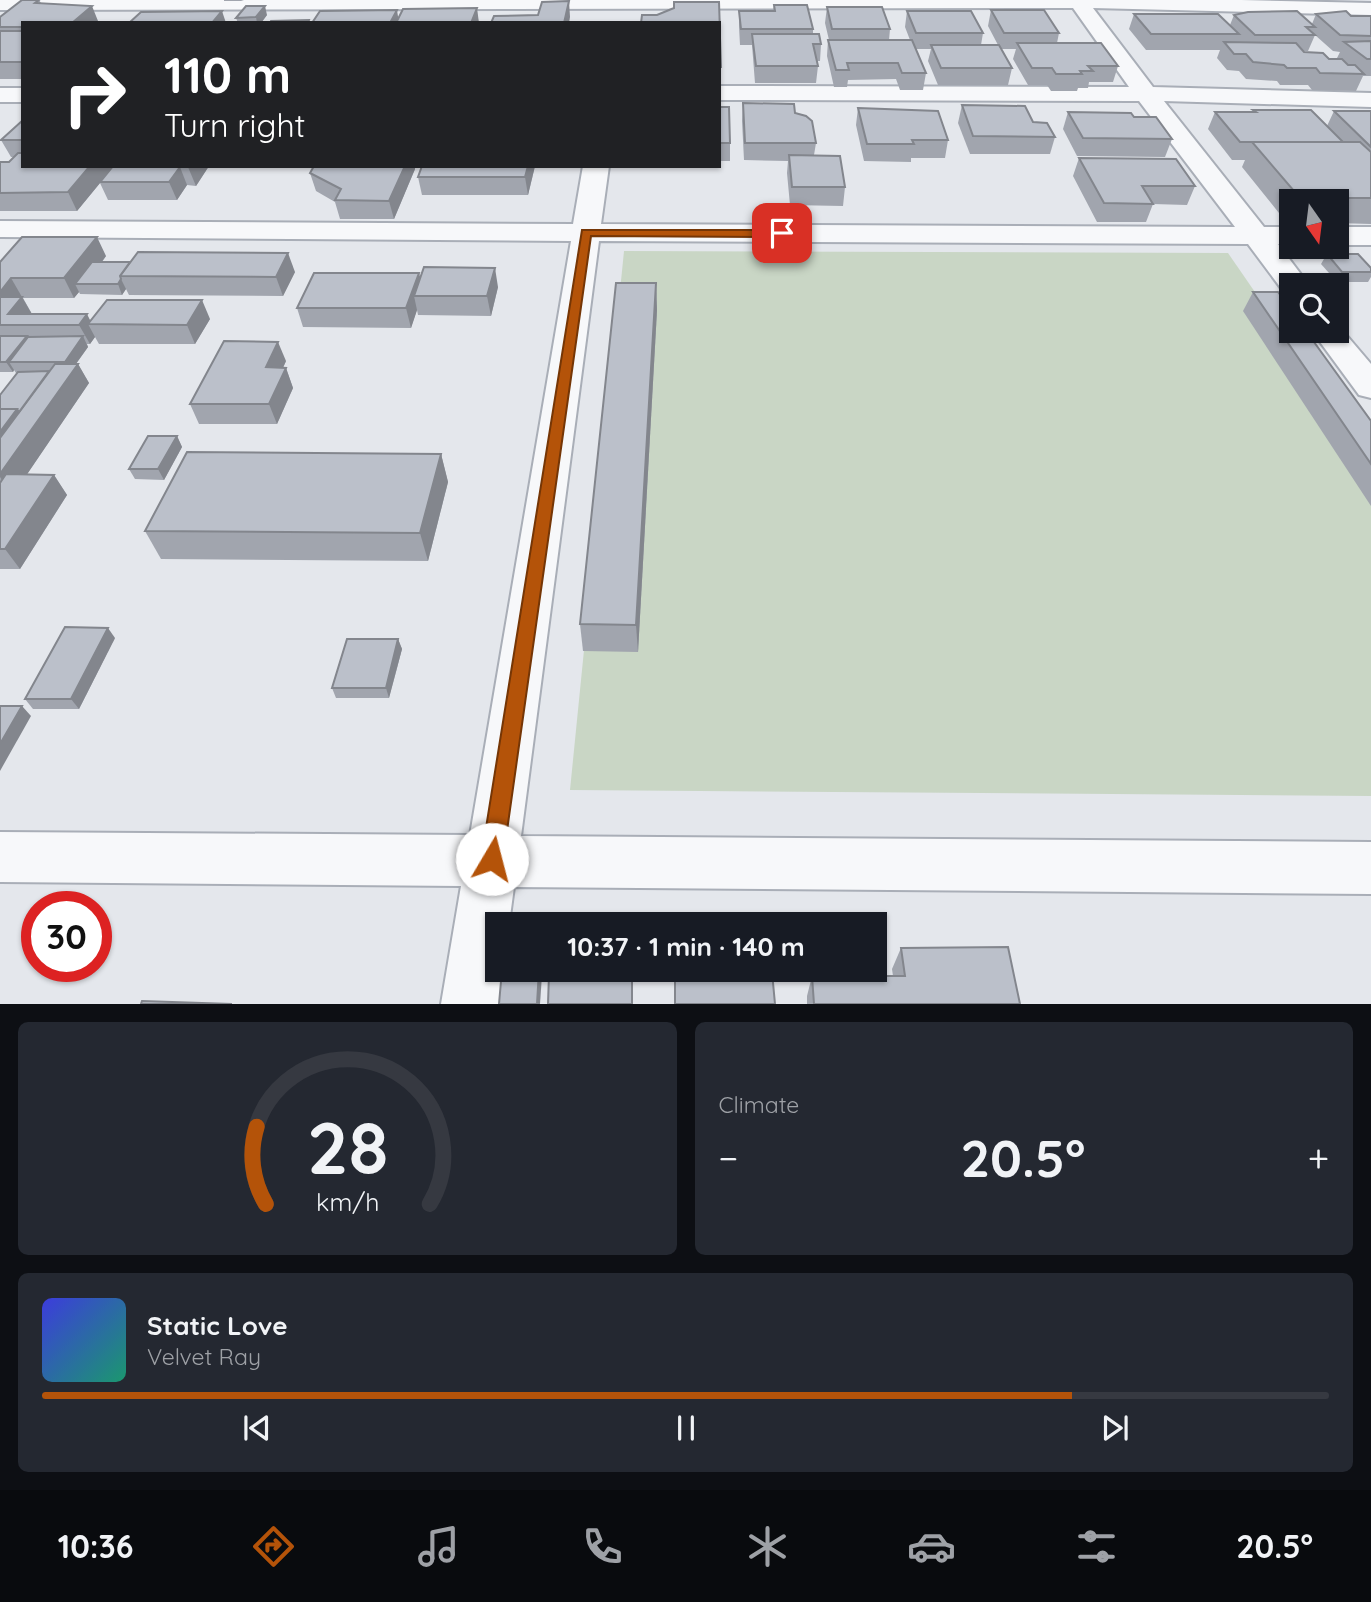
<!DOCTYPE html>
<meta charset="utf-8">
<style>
:root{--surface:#171b24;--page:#242831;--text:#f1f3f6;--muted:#9ea1a6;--line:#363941;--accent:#b45309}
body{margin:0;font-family:Quicksand,sans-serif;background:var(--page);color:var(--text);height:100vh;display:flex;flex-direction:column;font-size:26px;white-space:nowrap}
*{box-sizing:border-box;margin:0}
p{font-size:23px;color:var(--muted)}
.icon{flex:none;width:38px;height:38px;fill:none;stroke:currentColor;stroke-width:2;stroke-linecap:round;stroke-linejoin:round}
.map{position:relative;height:1004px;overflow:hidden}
.sheet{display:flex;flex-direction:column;gap:18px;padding:18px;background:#0d0f14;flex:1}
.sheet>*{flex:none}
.guide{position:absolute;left:21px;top:21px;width:700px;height:147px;border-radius:0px;box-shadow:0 2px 5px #0004;background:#202124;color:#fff;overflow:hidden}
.needle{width:46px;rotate:166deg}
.fabs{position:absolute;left:1279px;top:189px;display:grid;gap:14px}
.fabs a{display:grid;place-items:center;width:70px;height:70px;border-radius:0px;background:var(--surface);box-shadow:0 2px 5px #0004;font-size:35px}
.speed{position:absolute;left:21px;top:891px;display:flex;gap:14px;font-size:35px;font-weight:700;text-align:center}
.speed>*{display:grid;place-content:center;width:91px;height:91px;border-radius:50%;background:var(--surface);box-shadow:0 2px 5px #0004;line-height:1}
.speed .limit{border:10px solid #d22;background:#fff;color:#111}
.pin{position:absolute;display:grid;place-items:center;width:60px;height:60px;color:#fff;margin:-30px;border-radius:14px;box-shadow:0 4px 10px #0006}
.me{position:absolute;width:77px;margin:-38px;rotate:8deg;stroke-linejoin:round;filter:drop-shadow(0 0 5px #0008)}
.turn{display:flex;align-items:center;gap:24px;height:147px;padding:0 28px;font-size:32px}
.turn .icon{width:91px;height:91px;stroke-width:2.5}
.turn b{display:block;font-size:49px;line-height:60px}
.big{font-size:52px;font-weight:800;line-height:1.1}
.sheet .widget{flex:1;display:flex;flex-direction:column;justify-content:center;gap:10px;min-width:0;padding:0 24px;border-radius:10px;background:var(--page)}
.sheet .dial{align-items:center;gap:0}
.dial svg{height:182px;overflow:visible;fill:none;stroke:var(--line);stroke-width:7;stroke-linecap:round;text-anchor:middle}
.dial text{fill:var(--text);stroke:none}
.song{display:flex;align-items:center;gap:21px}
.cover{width:84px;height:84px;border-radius:10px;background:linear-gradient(135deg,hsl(240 70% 55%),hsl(160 70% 35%))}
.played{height:7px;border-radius:4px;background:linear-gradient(90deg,var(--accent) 80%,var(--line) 80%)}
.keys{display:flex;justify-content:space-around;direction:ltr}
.heat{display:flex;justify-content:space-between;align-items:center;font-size:38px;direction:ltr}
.sheet .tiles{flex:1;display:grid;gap:18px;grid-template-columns:1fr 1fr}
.widget:last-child{grid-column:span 2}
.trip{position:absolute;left:485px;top:912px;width:402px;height:70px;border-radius:0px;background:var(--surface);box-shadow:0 2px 5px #0004;font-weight:800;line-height:70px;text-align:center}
.menu{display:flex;height:112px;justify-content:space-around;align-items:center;background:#090b0e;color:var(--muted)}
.menu .icon{width:49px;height:49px}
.menu .active{color:var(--accent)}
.menu b{font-size:32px;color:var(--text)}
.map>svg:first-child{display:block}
</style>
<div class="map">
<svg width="1371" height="1004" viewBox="0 0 1371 1004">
<rect width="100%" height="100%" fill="#e4e7ec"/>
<path fill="#c9d6c5" d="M624,251L1228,253L1371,460V796L570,790Z"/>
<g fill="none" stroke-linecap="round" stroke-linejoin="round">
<defs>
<g id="street">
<path d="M0,0H1241L1371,3V15L1093,8L1153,87L1371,93V107L1164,101L1264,227H1292V245L1278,244L1309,285H1292V293L1283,291L1248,244L599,241L521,836L1371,842V894L514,887L509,924H497V970H503L499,1004H441L461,886L0,882V832L470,835L571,241L0,237V221L573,224L583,166H609L601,224L1235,227L1139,101L719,100V86L1129,87L1073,8L0,10Z"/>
<rect x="0" y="88" width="23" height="14"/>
<rect x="1337" y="227" width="34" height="18"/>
<path d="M1337,324L1371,364V398L1359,395L1312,331H1337Z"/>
</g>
</defs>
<use href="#street" stroke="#a9aeb7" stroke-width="4"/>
<use href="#street" fill="#f7f8fa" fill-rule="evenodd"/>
</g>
<g fill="#a1a5ae" fill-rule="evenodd">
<path d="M39,0L41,3L98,21L97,23H23V79H0V17Z"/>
<path d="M224,0H244L241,1H224Z"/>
<path d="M719,2L721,67V84H719V23L657,15Z"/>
<path d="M774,5L813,29V34L821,44L820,61H817L818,66L816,83H755L752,45H740L739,27V11H773Z"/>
<path d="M827,7L890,29L889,40H910L905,27L907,11L983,33L981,45H998L988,26L991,10L1059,33L1057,43L1118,66L1113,82H1089L1088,88H1078L1077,91H1051L1047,85H1028L1013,59L1016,49H1001L1012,68L1008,85H938L928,61L931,49H916L926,73L923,90H900L896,79L848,80L847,87H834L827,56L828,40H829L825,23Z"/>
<path d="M1134,14L1230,25L1234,15L1312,24L1316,14L1371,16V76H1363L1356,91L1312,90L1308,85H1280L1277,81L1246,79L1239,71L1227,70L1217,58L1220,50H1146L1129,29ZM1315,35L1333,51L1340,52L1337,58L1338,59H1329L1304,52L1303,51H1308Z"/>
<path d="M267,15L261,23H238L236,18Z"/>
<path d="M743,103L795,113L816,143L814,155L845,187L843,206L790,205L787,173L788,161L744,160L742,121Z"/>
<path d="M962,105L1033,122L1055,137L1050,154H970L958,123Z"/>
<path d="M719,107L730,143V161H719Z"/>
<path d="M858,108L948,140L945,158H911V162L864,161L856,125Z"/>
<path d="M1253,110L1327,126L1334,111H1371V224L1337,223V201H1292V223H1287L1242,167L1245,160H1232L1208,129L1215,112H1252Z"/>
<path d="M1068,112L1134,117L1172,139L1165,157L1077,156L1063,129Z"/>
<path d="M23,120V166H209L196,186L187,185L177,200H108L100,183L77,211H0V162H9L14,157H11L1,140Z"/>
<path d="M1079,158L1195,186L1187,205L1153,204L1146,222H1097L1073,176Z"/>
<path d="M535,166L528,195H422L418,177Z"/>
<path d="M415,169L394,219H340L335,202L316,191L310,173Z"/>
<path d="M1327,254L1371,268V277L1368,282H1337L1321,264Z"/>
<path d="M106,256L102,262L295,272L283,296L129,295L126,289L122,295L80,294L79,292L74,298H23L32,314L90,321L210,319L195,344H99L95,337L90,344H87L88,347L76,364H78L89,383L27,474L54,475L67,495L20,569H0V395L17,373H16L14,370L13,372H0V262Z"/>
<path d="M420,278L498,287L491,316L418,315L417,310L411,328L303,327L297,308Z"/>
<path d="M656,283L657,310L638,652L583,651L580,624Z"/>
<path d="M1253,292L1371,421V506L1243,311Z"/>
<path d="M286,361L283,368H286L293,388L277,424H199L190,404Z"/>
<path d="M177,436L182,447L164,480L135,479L129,469Z"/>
<path d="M441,454L448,482L428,561L161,559L145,531Z"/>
<path d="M115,638L79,709H33L25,699Z"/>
<path d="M398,639L402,649L389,698H336L332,688Z"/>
<path d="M901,948L1020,1004H807V996L812,976H893L892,969Z"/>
<path d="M502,970H595V971L633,978V1004H548L549,974L542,975Z"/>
</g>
<g fill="#83868d">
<path d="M569,1L570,17L569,23H564Z"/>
<path d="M92,6L98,21L97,23H72Z"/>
<path d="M265,6L267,15L261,23H257L256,17Z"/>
<path d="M477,8L479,23H471Z"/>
<path d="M397,10L399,23H390Z"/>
<path d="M222,11L226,23H212Z"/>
<path d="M90,166H114L77,211L68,192Z"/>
<path d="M189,166H209L196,186L188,167Z"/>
<path d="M405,166H415V169L394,219L389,201Z"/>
<path d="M528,166H535L528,195L525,177Z"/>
<path d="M180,167L187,185L177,200L169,182Z"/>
<path d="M97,237L106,256L85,284H75L79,292L74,298L64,278Z"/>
<path d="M288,253L295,272L283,296L276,277Z"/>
<path d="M495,268L498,287L491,316L487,296Z"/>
<path d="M419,273L424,292L414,296L417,310L411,328L406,308Z"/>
<path d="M11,278L33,316L8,314L0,300V292Z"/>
<path d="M121,279L126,289L122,295L118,284Z"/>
<path d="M656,283L657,310L638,652L636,625Z"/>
<path d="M202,300L210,319L195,344L187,325Z"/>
<path d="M87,314L92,324H88L95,337L90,344L79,325Z"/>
<path d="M27,336L33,347L9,362L14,370L13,372L6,362Z"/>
<path d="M83,336L88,347L70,372L65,362Z"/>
<path d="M278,342L286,361L274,387L266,367Z"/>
<path d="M78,364L89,383L13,495L0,477V474Z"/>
<path d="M286,368L293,388L277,424L269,404Z"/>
<path d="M17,409L30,429L0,471V432Z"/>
<path d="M177,436L182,447L164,480L158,469Z"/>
<path d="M441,454L448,482L428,561L420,533Z"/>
<path d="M54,475L67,495L20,569L5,549Z"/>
<path d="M108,628L115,638L79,709L71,699Z"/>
<path d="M398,639L402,649L389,698L386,688Z"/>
<path d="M22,706L31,716L0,771V744Z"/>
<path d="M539,970H540L542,975L540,1004H537Z"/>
</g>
<g fill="#bbc0ca" stroke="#83868d" stroke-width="2">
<path d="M22,0H39L35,3L92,6L72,23H23V27H0V17Z"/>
<path d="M569,1L564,23H491L494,16L538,15L542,2Z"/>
<path d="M674,2H719L720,32L719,23H641L642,15H657L674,8Z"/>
<path d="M774,5H807L813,29H741L739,11H775Z"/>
<path d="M246,6H265L256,17L236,18Z"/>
<path d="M827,7H882L890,29H832Z"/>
<path d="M477,8L471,23H396L403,9Z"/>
<path d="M397,10L390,23H312L320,11Z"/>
<path d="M991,10H1044L1059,33H1004Z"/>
<path d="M222,11L212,23H129L141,12Z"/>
<path d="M907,11H971L983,33H916Z"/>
<path d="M1297,11L1315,27H1306L1315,35H1255L1234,15L1248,12Z"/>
<path d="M1346,11L1351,16H1371V36L1340,35L1316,14Z"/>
<path d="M1134,14H1218L1239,34H1151Z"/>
<path d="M309,20L308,23H270L271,21Z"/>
<rect x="0" y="31" width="23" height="31"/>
<path d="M752,34H819L821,44H813L818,66H756Z"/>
<path d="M719,38H720L721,67H719Z"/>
<path d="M828,40H912L926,73H902L898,63H847L849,70H836Z"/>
<path d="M1371,41V59H1367L1344,42Z"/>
<path d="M1224,42L1296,43L1304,52L1323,53L1329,59H1342L1348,65H1355L1364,74L1320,73L1316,68H1287L1284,65L1253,62L1246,54H1234Z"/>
<path d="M1017,43H1101L1118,66H1088L1093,71H1080L1082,74H1056L1052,68H1032Z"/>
<path d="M931,45H999L1012,68H941Z"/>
<path d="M743,103L794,104L795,113L806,116L812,121L816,143H745Z"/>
<path d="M962,105L1025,106L1033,122L1047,123L1055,137L973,136Z"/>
<path d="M719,107H729L730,143H719Z"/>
<path d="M858,108L938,111L948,140H912L914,144H867Z"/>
<path d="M1253,110H1311L1343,142H1240L1215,112H1256Z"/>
<path d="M1334,111H1371V147Z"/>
<path d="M1068,112L1131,113L1134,117H1156L1172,139L1083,138Z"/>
<path d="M23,120V140H1Z"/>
<path d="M1252,142H1360L1371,152V198H1300Z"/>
<path d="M18,153H23V166H90L68,192L0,193V162H9Z"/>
<path d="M789,155L840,156L845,187H792Z"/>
<path d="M1079,158L1176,159L1195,186H1142L1153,204L1104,203Z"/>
<path d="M113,166H189L188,167H180L169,182H100Z"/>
<path d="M314,166H405L389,201L335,200L341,189L310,173Z"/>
<path d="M422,166H528L525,177H418Z"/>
<path d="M22,237H97L64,278H11L0,292V262Z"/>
<path d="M138,252L288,253L276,277L120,276Z"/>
<path d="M1327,254H1358L1371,268V272H1342Z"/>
<path d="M92,262H130L120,276L121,279L118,284H75Z"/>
<path d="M424,267L495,268L487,296H414Z"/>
<path d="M314,273H419L406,308H297Z"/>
<path d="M616,283H656L636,625L580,624Z"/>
<path d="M1253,292H1278L1292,310V331H1306L1371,421V464Z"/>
<path d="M0,297H22L8,314H87L79,325H0Z"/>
<path d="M107,300H202L187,325L88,324Z"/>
<path d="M0,336H27L6,362H0Z"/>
<path d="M83,336L65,362H9L28,337Z"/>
<path d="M224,341L278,342L266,367L286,368L269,404H190Z"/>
<path d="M55,364H78L0,474V438Z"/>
<path d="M49,371L19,412L17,409H0V395L18,372Z"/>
<path d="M0,409H17L0,432Z"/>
<path d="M148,436H177L158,469H129Z"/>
<path d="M187,452L441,454L420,533L145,531Z"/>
<path d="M6,474L54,475L5,549H0V483Z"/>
<path d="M65,627L108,628L71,699H25Z"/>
<path d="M347,639H398L386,688H332Z"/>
<path d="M0,706H22L0,744Z"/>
<path d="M595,920V924H509Z"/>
<path d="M1008,947L1020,1004H814L812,976H905L901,948Z"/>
<path d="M502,970H539L537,1004H499Z"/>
<path d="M632,970V1004H548L549,974Z"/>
<path d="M772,972L775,1004H675V976Z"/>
<path d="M142,1001L232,1004H141Z"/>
</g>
<path fill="#b45309" stroke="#753606" stroke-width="2" d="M582,230H782L787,233L782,237L591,236L503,859L500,866L492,870L484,866L481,859Z"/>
</svg>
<div class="fabs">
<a><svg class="needle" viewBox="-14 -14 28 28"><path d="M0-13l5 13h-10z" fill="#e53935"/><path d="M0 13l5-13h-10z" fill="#9ea1a6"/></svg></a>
<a><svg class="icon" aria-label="search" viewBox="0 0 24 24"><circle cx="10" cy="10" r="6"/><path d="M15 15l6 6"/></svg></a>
</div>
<div class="speed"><div class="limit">30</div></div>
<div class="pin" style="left:782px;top:233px;background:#d93025"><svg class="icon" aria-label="arrive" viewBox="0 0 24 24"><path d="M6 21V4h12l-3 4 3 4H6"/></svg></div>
<svg class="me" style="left:492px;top:859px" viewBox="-20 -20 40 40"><circle r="19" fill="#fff"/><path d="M0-13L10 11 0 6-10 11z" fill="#b45309"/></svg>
<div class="trip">10:37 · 1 min · 140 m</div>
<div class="guide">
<div class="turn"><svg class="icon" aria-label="right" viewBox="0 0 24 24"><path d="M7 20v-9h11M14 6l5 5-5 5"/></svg><div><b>110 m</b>Turn right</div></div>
</div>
</div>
<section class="sheet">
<div class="tiles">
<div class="widget dial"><svg viewBox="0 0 100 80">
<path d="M14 69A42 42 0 1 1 86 69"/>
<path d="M14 69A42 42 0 0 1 10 35" stroke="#b45309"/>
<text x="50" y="56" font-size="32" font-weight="700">28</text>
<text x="50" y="72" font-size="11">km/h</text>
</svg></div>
<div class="widget"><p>Climate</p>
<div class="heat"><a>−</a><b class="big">20.5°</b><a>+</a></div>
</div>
<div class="widget">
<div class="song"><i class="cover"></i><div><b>Static Love</b><p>Velvet Ray</p></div></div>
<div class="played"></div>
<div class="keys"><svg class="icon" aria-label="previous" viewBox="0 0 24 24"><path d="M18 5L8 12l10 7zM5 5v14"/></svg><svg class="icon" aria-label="pause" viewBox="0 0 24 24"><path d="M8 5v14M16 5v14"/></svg><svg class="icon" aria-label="next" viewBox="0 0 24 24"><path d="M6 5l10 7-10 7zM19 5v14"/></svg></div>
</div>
</div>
</section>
<nav class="menu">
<b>10:36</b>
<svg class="icon active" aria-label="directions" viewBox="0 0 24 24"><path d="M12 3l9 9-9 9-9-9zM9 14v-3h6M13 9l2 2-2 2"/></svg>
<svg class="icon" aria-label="music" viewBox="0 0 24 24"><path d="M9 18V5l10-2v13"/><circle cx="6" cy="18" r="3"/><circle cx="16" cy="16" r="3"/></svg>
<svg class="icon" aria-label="phone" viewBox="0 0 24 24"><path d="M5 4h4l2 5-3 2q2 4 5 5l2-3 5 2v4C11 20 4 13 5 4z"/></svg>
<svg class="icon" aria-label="climate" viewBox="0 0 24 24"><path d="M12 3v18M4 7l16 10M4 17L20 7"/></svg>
<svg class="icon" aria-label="car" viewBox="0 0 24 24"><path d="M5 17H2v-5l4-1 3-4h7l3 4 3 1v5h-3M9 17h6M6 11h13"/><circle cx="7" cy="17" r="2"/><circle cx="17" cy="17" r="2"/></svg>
<svg class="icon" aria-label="filters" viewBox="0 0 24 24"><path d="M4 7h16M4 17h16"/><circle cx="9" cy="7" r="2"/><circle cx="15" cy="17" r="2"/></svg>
<b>20.5°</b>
</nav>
